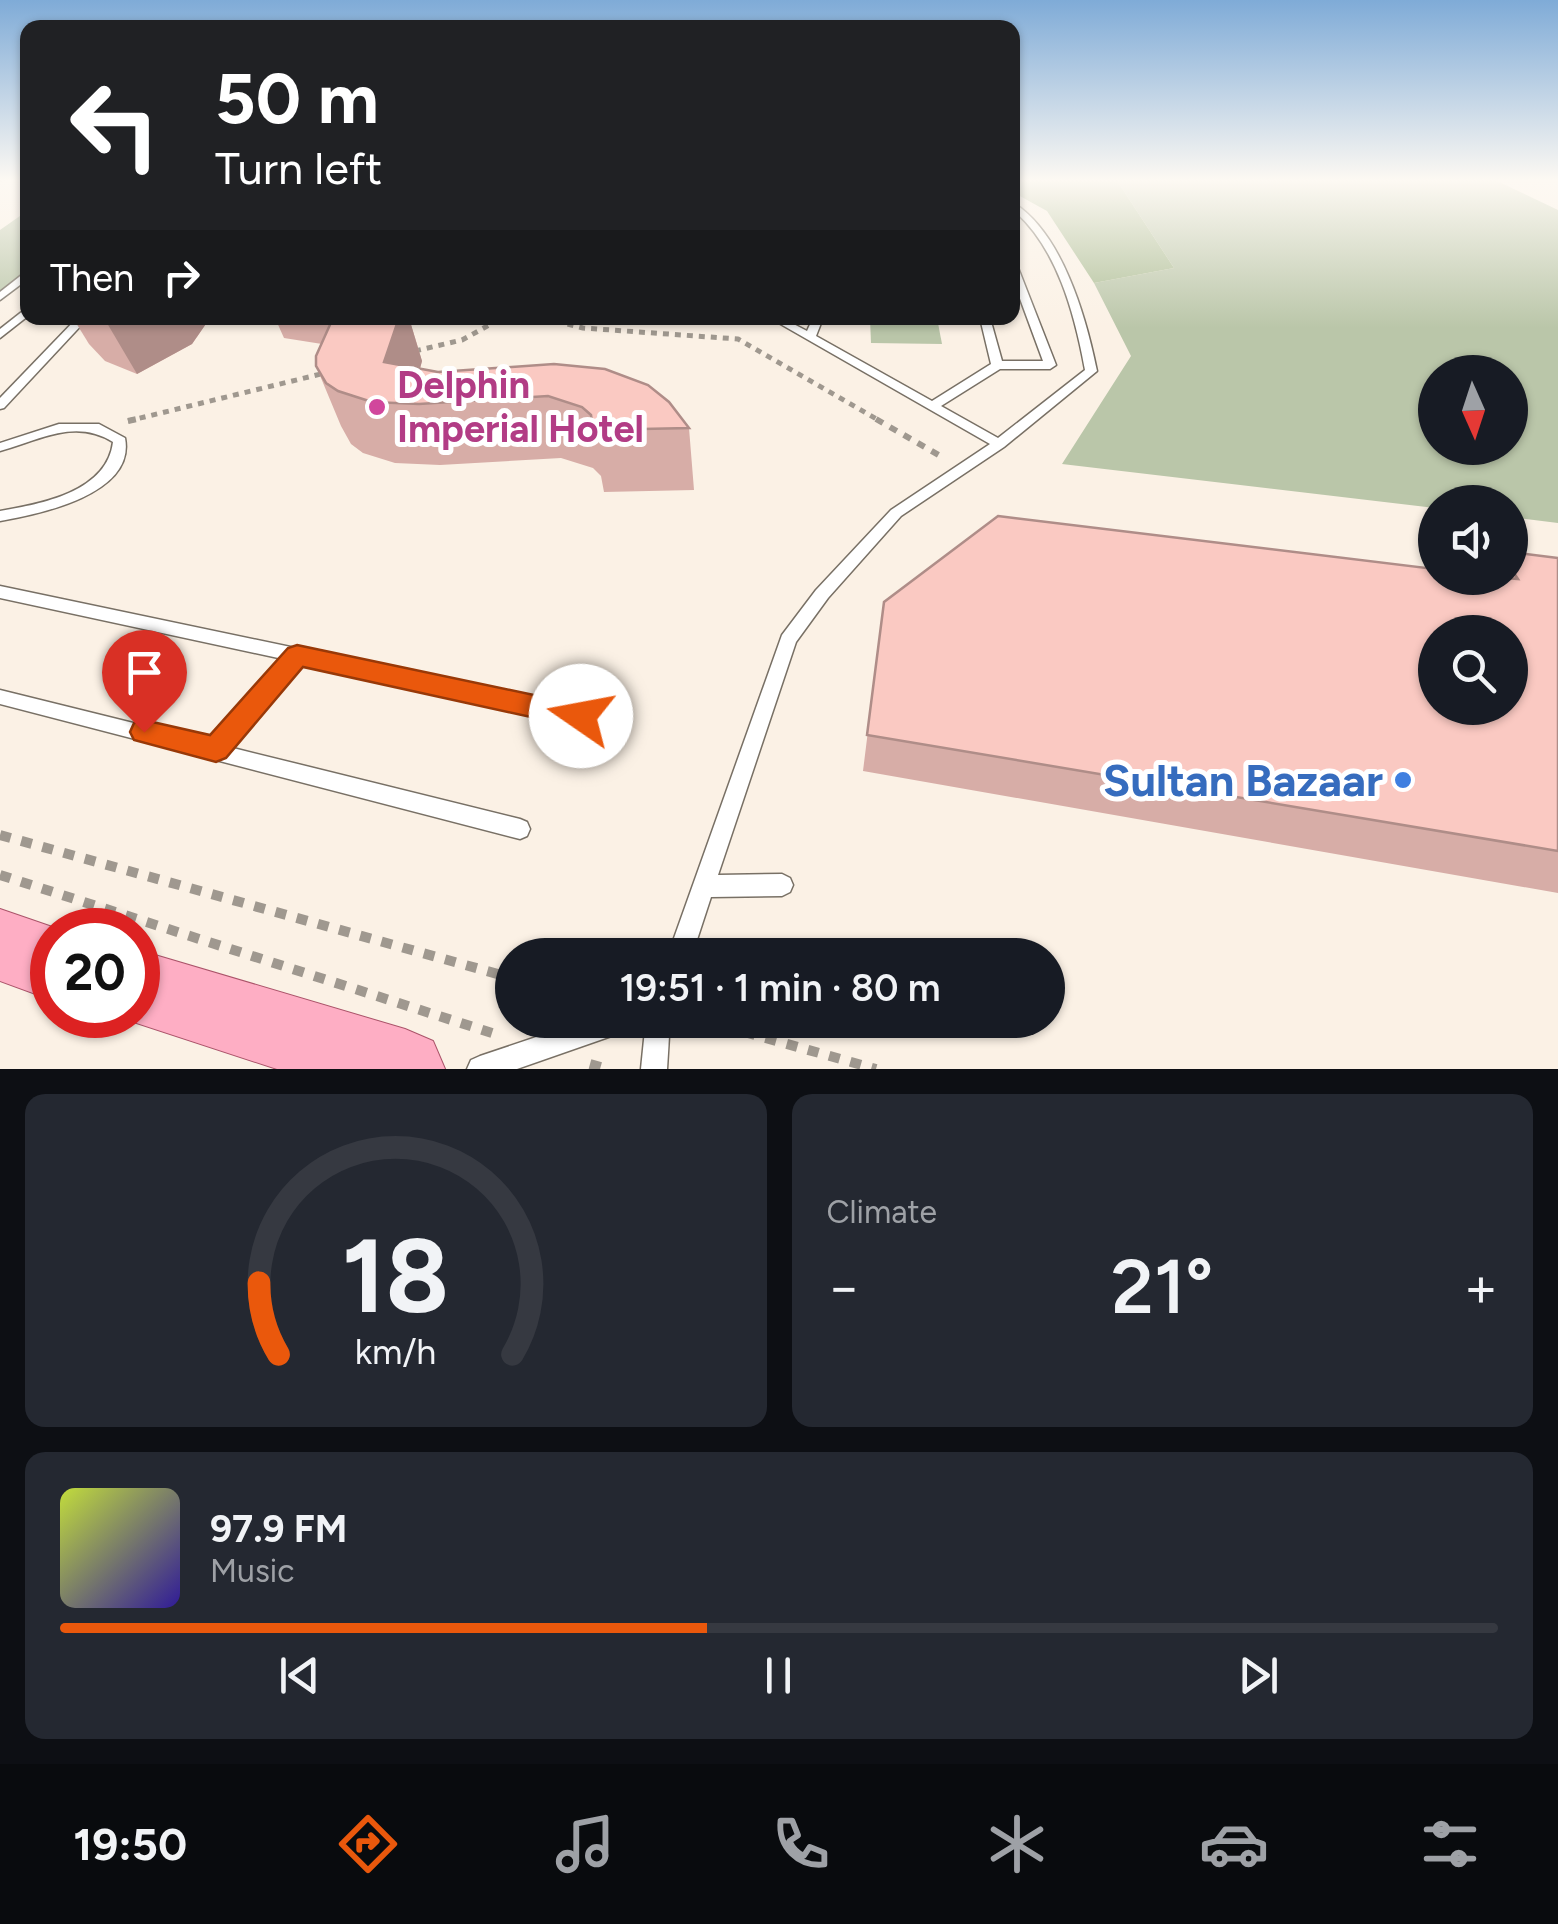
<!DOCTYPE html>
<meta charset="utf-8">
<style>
:root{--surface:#171b24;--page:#242831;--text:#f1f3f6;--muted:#9ea1a6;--line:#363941;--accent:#ea580c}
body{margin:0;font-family:Figtree,sans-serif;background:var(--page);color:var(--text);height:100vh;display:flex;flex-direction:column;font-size:38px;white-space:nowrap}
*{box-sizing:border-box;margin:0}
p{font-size:32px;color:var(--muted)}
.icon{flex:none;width:55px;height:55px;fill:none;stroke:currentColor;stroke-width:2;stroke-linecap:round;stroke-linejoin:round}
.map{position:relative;height:1069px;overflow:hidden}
.side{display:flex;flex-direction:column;gap:25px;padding:25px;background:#0d0f14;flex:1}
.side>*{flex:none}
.top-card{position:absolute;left:20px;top:20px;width:1000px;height:305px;border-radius:20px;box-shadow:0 2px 8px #0004;background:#202124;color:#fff;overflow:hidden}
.needle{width:65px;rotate:177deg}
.fabs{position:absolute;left:1418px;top:355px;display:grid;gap:20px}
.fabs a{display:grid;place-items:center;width:110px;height:110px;border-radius:50%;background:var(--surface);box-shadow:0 2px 8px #0004;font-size:50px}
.speed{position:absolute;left:30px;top:908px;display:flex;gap:20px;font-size:50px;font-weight:700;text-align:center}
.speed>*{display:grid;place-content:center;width:130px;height:130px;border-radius:50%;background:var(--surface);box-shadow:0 2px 8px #0004;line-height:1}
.speed .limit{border:15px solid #d22;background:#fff;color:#111}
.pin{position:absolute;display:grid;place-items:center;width:85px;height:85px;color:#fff;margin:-102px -42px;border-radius:50% 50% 50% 0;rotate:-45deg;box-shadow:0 0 10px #0007}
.pin .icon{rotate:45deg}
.me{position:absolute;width:110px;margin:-55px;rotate:282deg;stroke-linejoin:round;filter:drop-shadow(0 0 8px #0008)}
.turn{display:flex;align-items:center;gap:35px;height:210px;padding:0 30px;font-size:45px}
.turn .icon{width:130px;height:130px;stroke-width:2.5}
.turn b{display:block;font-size:70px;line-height:85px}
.then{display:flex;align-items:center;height:95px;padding:0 30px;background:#0003;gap:20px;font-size:38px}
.big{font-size:75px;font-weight:600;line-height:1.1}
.side .widget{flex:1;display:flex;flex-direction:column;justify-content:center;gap:15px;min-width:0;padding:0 35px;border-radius:20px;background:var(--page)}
.side .dial{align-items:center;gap:0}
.dial svg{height:260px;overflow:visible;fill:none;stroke:var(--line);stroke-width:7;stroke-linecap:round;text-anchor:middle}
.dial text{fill:var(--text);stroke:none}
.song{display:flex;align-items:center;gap:30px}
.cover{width:120px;height:120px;border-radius:15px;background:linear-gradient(135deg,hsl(70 70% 55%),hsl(250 70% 35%))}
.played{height:10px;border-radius:5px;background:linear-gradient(90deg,var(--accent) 45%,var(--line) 45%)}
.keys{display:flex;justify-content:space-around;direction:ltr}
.heat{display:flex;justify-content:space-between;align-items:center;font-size:55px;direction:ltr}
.side .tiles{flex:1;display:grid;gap:25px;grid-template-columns:1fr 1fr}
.widget:last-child{grid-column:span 2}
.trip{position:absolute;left:495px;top:938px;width:570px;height:100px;border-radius:50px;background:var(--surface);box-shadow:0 2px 8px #0004;font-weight:600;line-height:100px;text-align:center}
.tabs{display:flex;height:160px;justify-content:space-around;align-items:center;background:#090b0e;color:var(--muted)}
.tabs .icon{width:70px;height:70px}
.tabs .on{color:var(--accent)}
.tabs b{font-size:45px;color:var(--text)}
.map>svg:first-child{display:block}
</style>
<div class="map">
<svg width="1558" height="1069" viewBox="0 0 1558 1069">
<rect width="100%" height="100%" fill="#fbf1e5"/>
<g fill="#bac6a9" fill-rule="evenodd">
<path d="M1116,179H1493L1558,210V523L1510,517V502H1435V508L1062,464L1131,356L1094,283L1174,268ZM1435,372H1510V448H1435Z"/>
<path d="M27,211V270L0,295V230Z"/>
<path d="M870,318H937L942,344L871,343Z"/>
</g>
<path fill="#adbe96" d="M1013,179H1116L1174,268L1094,283L1047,211L1018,195Z"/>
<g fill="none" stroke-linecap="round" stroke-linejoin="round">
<defs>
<g id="lane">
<path d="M1012,202C1062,232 1086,317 1097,371L1004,447L901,516L828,598L796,642L718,875L782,874L790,878L793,885L790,892L782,896L711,897L692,955H668L782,635L816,590L891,510L990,444L770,318H782L807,331L813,318H823L816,336L932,401L991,364L980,318H990L1002,361H1043L1012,277V259L1015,260L1056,365L1050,369H1000L941,406L998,438L1085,370C1075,315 1057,246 1012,209Z"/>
<path d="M28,270V279L0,300V292Z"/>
<path d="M28,307V316L0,338V329Z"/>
<path d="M77,318H88L4,408L0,409V398Z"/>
<path d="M59,424H99L125,438C136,494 40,514 0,521V511C41,504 107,492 113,442C75,418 40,440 0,451V443Z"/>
<path d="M0,586L581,708L588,711L590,716L588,721L581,724L300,663L229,747L520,819L527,822L530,829L527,836L520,839L0,704V690L210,742L283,659L0,598Z"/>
<path d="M587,1020H635L632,1029L623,1032L517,1069H467L471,1060L480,1056Z"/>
<path d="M646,1020H670L667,1069H641Z"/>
</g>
<g id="primary">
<path d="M0,909L61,930H52V1000L0,981Z"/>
<path d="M138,950L405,1029L433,1041L445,1069H277L112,1015H138Z"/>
</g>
</defs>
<use href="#lane" stroke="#787065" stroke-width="3"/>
<use href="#primary" stroke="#ab546a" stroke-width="2"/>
<path stroke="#9f988f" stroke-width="4" stroke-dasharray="5 5" stroke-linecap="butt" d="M0,180L6,179"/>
<g stroke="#9f988f" stroke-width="5" stroke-dasharray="6 6" stroke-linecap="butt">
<path d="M561,318L560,322L583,328L738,339L880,421"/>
<path d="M415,351L462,340L502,318"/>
<path d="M128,421L325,373"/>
</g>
<g stroke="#9f988f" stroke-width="6" stroke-dasharray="8 8" stroke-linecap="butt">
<path d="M876,419L942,457"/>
<path d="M128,421L137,419"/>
</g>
<g stroke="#9f988f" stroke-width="10" stroke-dasharray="11 11" stroke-linecap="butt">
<path d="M0,835L512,978"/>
<path d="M0,875L492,1033"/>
<path d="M702,1020L876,1069"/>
<path d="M590,1064L608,1069"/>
</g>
<use href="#lane" fill="#fff" fill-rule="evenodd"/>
<use href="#primary" fill="#feaec4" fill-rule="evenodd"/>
</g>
<g fill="#d7ada7">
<path d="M73,318H210L192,344L137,374L105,361L89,344Z"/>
<path d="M275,318H409L422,361L420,369L689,428L694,490L604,492L601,476L593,468L561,458L440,465L395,463L363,453L351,444L341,426L316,366L322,344L284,338Z"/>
<path d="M1510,552L1558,558V893L863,771L884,602L1510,578Z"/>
</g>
<g fill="#af8d88">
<path d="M104,318H210L192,344L137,374Z"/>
<path d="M399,318H409L422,361L410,403L384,362Z"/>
</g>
<g fill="#fac9c2" stroke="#af8d88" stroke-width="2.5" fill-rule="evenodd">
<path d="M333,318H399L384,362L438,372L554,364L605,369L648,385L669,402L689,428L593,430L591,415L582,407L548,396L419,404L372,402L338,391L326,383L316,366V356Z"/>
<path d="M998,516L1435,569V578H1505L1518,579L1510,567V552L1558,558V851L867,735L884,602ZM1435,632H1510V708H1435Z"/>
</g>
<linearGradient id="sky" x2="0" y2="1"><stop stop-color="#7fabd7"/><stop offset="0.55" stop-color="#fdf9f3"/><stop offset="1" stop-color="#fdf9f3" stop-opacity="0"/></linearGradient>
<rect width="1558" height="328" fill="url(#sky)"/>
<path fill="#ea580c" stroke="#983908" stroke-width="2.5" d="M297,645L581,705L591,708L595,716L591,724L581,728L303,667L226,758L216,762L134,740L130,732L134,723L144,720L210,735L288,648Z"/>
<circle fill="#d1479c" stroke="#fff" stroke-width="4" cx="377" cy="407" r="10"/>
<circle fill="#3f7fe0" stroke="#fff" stroke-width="4" cx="1403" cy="780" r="10"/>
<g text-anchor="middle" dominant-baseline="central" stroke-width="10" stroke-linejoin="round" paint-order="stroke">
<g font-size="38" font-weight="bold" fill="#b23c85" stroke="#fff" text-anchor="start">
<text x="397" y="385">Delphin<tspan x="397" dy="44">Imperial Hotel</tspan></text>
</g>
<g font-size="45" font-weight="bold" fill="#366cbe" stroke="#fff" text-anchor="end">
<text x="1383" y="780">Sultan Bazaar</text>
</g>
</g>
</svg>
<div class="fabs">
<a><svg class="needle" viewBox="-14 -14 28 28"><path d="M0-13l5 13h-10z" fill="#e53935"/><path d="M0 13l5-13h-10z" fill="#9ea1a6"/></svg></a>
<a><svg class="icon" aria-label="sound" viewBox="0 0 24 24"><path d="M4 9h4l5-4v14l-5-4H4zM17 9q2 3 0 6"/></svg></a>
<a><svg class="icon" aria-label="search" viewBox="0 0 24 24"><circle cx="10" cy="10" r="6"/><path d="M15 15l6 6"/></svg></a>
</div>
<div class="speed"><div class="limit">20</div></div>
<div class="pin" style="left:144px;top:732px;background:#d93025"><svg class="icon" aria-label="arrive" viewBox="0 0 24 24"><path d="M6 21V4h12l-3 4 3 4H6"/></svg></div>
<svg class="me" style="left:581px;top:716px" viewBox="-20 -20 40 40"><circle r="19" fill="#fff"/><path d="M0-13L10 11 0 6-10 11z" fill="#ea580c"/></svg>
<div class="trip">19:51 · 1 min · 80 m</div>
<div class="top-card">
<div class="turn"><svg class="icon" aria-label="left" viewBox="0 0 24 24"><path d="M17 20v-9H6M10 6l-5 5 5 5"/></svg><div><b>50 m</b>Turn left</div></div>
<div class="then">Then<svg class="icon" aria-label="right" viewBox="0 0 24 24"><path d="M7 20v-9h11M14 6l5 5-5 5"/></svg></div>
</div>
</div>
<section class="side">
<div class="tiles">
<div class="widget dial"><svg viewBox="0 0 100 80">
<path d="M14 69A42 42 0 1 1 86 69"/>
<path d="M14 69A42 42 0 0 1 8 47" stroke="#ea580c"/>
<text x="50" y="56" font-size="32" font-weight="700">18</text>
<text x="50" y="72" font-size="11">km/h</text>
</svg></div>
<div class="widget"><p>Climate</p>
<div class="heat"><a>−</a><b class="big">21°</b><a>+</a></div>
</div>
<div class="widget">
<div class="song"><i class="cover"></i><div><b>97.9 FM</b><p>Music</p></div></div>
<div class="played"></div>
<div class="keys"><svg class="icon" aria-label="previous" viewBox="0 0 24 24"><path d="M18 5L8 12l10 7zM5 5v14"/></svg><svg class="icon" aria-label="pause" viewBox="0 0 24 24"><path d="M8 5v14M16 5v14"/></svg><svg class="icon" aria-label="next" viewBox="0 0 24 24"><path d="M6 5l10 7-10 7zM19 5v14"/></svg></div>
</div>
</div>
</section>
<nav class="tabs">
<b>19:50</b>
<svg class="icon on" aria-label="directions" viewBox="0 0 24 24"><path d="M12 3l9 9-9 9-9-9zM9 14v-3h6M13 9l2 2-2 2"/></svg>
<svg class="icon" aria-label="music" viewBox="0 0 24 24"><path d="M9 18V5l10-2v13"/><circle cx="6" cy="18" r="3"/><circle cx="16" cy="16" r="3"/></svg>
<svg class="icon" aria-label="phone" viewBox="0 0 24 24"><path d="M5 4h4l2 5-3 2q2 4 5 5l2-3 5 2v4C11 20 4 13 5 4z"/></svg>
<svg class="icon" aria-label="climate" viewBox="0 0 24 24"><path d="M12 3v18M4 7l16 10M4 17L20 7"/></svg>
<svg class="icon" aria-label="car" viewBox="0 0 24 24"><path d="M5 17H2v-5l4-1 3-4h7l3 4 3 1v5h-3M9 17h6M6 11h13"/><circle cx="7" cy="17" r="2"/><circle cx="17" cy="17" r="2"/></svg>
<svg class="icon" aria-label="filters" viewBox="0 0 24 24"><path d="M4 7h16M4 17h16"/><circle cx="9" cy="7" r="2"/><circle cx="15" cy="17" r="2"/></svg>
</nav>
